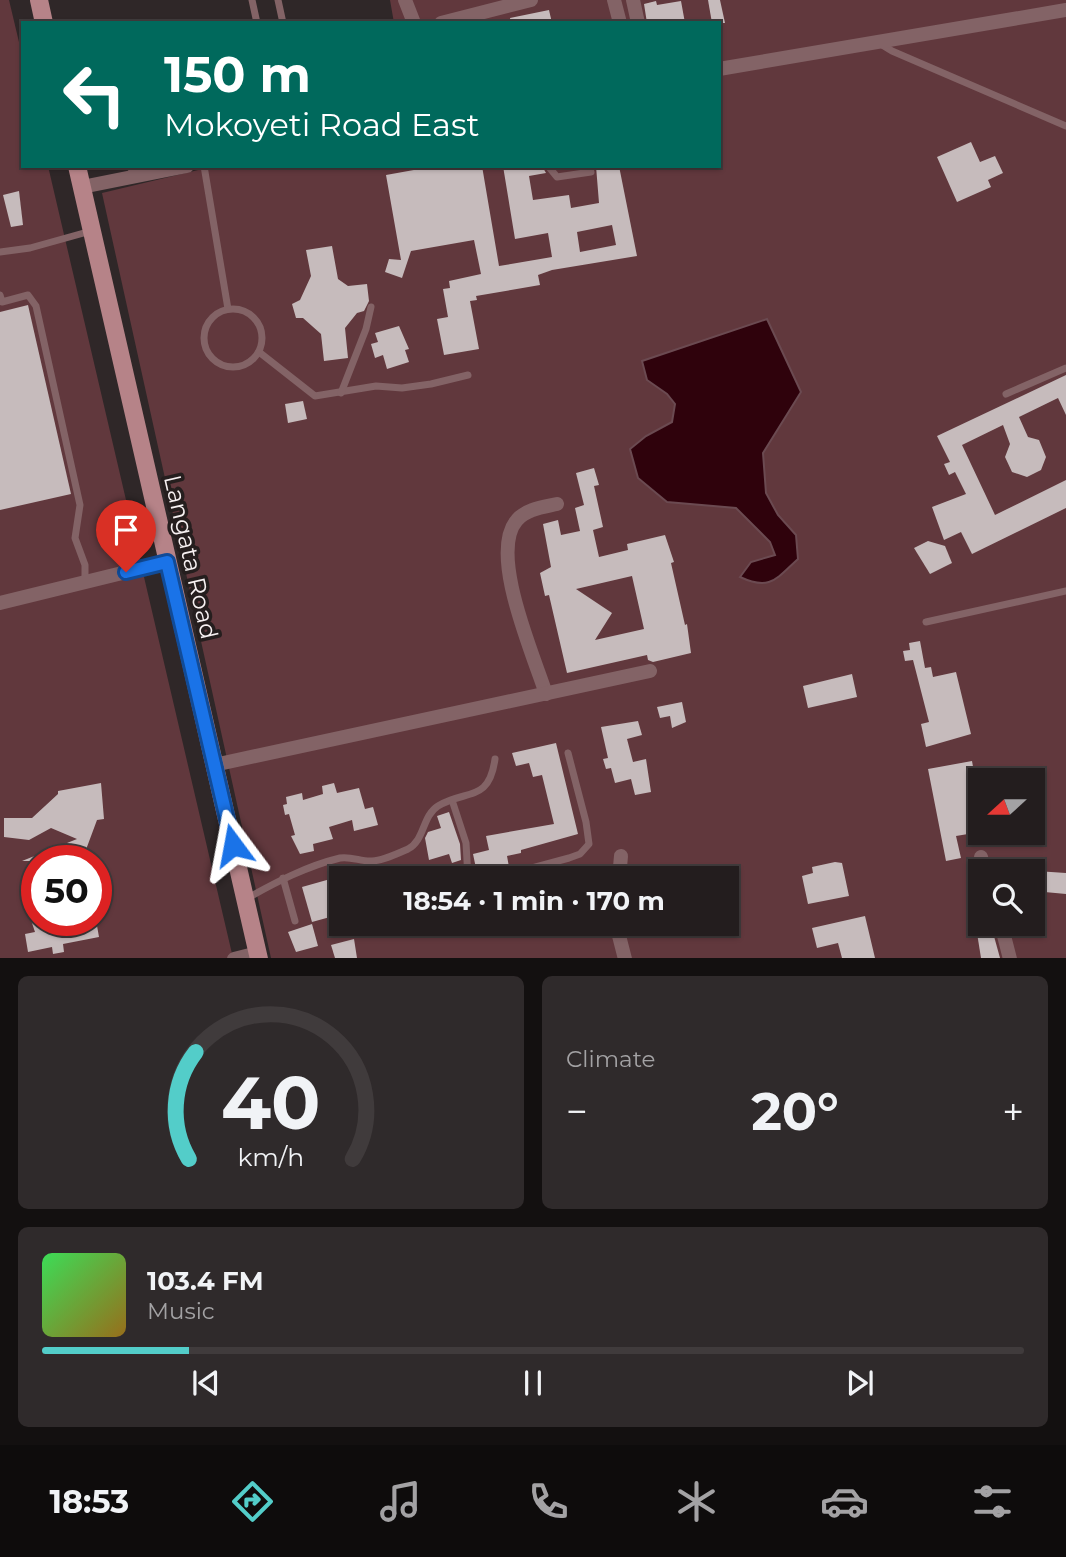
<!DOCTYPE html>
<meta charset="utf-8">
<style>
:root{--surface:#231d1e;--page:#2f2a2b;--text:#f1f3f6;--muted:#a3a2a4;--line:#403b3c;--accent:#53cdc9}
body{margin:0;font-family:Montserrat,sans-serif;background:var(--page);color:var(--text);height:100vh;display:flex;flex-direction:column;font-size:26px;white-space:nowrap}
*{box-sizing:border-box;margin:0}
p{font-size:23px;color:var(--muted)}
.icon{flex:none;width:38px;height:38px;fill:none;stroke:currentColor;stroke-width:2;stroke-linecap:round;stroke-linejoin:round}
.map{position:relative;height:958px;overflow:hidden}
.sheet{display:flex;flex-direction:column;gap:18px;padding:18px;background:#131010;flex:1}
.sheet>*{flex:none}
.banner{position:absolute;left:21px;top:21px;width:700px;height:147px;border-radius:0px;box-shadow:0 2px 5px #0004,0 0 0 2px var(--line);background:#00695c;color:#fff;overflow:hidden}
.needle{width:46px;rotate:249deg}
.tools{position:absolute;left:968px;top:768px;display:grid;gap:14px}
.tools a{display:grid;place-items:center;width:77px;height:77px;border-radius:0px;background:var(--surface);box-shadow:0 2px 5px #0004,0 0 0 2px var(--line);font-size:35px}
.speed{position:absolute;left:21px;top:845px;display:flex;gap:14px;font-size:35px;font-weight:700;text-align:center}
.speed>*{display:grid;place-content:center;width:91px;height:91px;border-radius:50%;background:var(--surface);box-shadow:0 2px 5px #0004,0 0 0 2px var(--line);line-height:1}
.speed .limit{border:10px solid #d22;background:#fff;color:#111}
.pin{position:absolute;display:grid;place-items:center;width:60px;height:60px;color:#fff;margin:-72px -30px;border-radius:50% 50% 50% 0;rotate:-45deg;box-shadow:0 0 7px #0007}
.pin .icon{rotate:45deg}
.me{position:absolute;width:77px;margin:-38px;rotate:347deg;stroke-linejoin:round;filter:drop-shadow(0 0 5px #0008)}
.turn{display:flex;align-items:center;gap:24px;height:147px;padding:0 28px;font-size:32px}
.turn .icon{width:91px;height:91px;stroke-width:2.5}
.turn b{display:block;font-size:49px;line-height:60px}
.big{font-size:52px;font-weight:700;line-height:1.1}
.sheet .widget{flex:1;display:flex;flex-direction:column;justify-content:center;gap:10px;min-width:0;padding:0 24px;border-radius:10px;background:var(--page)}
.sheet .dial{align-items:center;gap:0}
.dial svg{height:182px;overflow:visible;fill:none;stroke:var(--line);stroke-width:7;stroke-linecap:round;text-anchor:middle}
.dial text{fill:var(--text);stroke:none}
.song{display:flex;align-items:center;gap:21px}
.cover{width:84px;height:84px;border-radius:10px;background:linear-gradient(135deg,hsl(130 70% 55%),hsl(40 70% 35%))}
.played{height:7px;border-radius:4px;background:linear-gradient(90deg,var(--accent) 15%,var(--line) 15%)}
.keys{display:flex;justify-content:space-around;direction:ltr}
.heat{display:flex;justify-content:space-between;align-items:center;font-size:38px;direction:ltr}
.sheet .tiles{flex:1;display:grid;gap:18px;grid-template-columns:1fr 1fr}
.widget:last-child{grid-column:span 2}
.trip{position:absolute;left:329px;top:866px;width:410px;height:70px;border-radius:0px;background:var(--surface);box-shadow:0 2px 5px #0004,0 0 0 2px var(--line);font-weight:700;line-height:70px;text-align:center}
.tab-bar{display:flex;height:112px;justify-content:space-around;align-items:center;background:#0e0c0c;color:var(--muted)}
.tab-bar .icon{width:49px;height:49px}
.tab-bar .active{color:var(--accent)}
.tab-bar b{font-size:32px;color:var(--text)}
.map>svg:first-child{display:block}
</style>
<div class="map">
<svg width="1066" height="959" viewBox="0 0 1066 959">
<rect width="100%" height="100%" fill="#2f2728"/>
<g fill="#61383d" fill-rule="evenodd">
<path d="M0,0H9L23,59V166H48L233,958L0,959ZM37,861H96V920H37Z"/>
<path d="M390,0H1066V958H271L102,193L215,166H719V23H394ZM980,780H1032V833H980ZM980,872H1032V924H980ZM341,878H726V924H341Z"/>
</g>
<path fill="#2f020c" stroke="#6b4a51" stroke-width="2" d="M767,319L801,392L763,453L766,493L778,515L796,535L798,559C776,579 770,591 740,577L751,562L775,555L770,542L736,508L667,502L638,478L630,449L646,436L672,422L675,404L667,394L647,380L642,361Z"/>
<g fill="#c6bbbc" fill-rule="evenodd">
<path d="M708,0H720L725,23H712Z"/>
<path d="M656,1L657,5L681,1L685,23H647L644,4Z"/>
<path d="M549,10L552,23H511L510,18Z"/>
<path d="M971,142L980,162L995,156L1003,173L988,180L991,187L957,202L937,157Z"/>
<path d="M436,166H482L499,266L552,257L548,233L515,239L503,166H542L546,173L529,176L533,200L569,195L571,208L599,203L596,166H619L637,256L552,270L538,275L540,285L476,296L477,300L470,301L479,349L444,355L437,319L448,317L443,289L450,288L449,281L481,274L474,240L411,251L402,278L385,272L389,259L401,260L386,175ZM612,225L616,245L580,252L577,232Z"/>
<path d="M19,191L23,225L11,227L3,195Z"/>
<path d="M332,246L338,279L348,286L367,284L369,301L364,311L357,313L345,328L348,358L324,361L321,334L303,318H296L292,304L300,300L311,276L306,250Z"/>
<path d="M28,305L71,494L0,510V312Z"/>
<path d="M399,326L409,349L405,350L409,362L387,369L383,355L375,358L371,344L378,342L375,333Z"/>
<path d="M1066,375V415L1058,398L1019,417L1028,437L1039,440L1046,457L1041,470L1027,477L1012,472L1005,457L1010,444L1003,425L962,445L995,515L1066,480V508L972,554L961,532L944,540L932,507L966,494L955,472L949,475L944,464L950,462L937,436Z"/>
<path d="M303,401L307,419L288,423L285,404Z"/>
<path d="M594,468L599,485L594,486L603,527L593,530L599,557L628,550L627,544L665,535L674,562L671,563L685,625L687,624L691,653L653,662L648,660L647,655L567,673L549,595L545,596L540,573L551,567L543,524L558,520L561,535L580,531L575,508L584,505L576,473ZM632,576L644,629L595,640L612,613L576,589Z"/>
<path d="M928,541L945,546L952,563L930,574L914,548Z"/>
<path d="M920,641L925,668L931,667L933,677L956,672L971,734L926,747L921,724L929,722L913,660L905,661L903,651L910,650L909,643Z"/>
<path d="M852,674L857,697L808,708L803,686Z"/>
<path d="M682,702L686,722L672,728L670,716L660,718L657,707Z"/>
<path d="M638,721L642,735L627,739L633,762L646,759L651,792L635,795L631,779L615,783L611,768L606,769L603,759L608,758L601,727Z"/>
<path d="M556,743L578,834L521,850V853L507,856L509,867L477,873L473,854L489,850L486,836L554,824L542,775L533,777L529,763L516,766L512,753Z"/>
<path d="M972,761L980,806V832L956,836L961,858L946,861L928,769Z"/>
<path d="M101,783L104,819L97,820L84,855L71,851L73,861H22L77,839L51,828L29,840L4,837V818H32L58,794V791Z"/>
<path d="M334,783L337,793L359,788L365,809L373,807L378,825L354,831L352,820L329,827L333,839L313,844L314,851L300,854L291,836L295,835L289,814L285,815L283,805L287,804L286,797L302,793L303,800L323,794L322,786Z"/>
<path d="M449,812L460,844L461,860L452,863L449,854L429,860L425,838L428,832L441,828L437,816Z"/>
<path d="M835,862L842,863L849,896L808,904L802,876L813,873L812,867Z"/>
<path d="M1036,871L1066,873V894L1034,891Z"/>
<path d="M341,876V914L312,922L302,887Z"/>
<path d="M865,916L875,958H842L838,943L817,948L812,928Z"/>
<path d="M31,920H96L99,937L63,944L64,952L53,954L52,947L28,952L25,934L35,932Z"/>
<path d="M312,924L318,946L296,952L288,932Z"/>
<path d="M992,929L1000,958H981L977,933Z"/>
<path d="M354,939L357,958H335L331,945Z"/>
</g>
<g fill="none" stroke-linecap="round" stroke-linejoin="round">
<g stroke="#836366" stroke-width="7">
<path d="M252,0L257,23"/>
<path d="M278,0L283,23"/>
<path d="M879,43L892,51L1066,126"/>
<path d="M131,166L133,177"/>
<path d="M204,166L228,309"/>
<path d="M548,166L557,177L591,172"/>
<path d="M0,252L30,248L91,231"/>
<path d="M0,295L2,302L28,295L36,306L80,505L75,538L85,565V582"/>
<circle cx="233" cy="338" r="29"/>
<path d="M259,352L315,396L376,386L402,388L431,384L468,375"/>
<path d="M341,393L366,329L371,307"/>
<path d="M1006,394L1066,368"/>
<path d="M926,622L1066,591"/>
<path d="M452,800L466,843L468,878"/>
<path d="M283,878L295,921"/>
<path d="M494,878L569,858L580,854L589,844L586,822L568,753"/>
<path d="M246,899C276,882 307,866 340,858C351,856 362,862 372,861C382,861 399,853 408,849C425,840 422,816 438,806C466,789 489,803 495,759"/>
</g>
<g stroke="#836366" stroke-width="14">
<path d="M405,0L414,23"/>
<path d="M614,0L620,23"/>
<path d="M633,0L638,23"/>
<path d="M441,23L531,0"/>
<path d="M719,69L1066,10"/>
<path d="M82,187L187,166"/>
<path d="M0,603L167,562"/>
<path d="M546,694C534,656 488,553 517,520C526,509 544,507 557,504"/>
<path d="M214,765L650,671"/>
<path d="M981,857L985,872"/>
<path d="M619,878L621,856"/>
<path d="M616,924L625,959"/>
<path d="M1001,924L1010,959"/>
<path d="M234,959L258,953"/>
</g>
<g stroke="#b68388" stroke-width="18">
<path d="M39,0L44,23"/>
<path d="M77,166L259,959"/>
</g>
</g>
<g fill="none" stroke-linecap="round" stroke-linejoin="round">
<defs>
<path id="route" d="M126,572L167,562L233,845"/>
</defs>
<use href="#route" stroke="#114b97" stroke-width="18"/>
<use href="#route" stroke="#1a73e8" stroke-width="12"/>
</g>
<g text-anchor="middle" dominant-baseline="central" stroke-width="7" stroke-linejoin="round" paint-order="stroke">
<g font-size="24" fill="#f7f1f2" stroke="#251e1e">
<text transform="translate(191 557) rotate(77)">Langata Road</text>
</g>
</g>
</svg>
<div class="tools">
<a><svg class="needle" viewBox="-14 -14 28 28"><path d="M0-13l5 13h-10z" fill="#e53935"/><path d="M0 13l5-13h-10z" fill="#a3a2a4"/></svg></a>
<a><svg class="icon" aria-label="search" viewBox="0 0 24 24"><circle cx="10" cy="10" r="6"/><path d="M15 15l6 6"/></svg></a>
</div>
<div class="speed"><div class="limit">50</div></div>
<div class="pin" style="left:126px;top:572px;background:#d93025"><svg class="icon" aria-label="arrive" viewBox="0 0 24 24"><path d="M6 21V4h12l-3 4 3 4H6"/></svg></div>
<svg class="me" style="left:233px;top:845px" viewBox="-20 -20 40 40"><path d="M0-17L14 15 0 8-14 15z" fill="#1a73e8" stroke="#fff" stroke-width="4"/></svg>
<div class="trip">18:54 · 1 min · 170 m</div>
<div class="banner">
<div class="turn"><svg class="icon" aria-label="left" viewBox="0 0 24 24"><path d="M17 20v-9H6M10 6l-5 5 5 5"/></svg><div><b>150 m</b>Mokoyeti Road East</div></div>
</div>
</div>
<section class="sheet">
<div class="tiles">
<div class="widget dial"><svg viewBox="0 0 100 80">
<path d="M14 69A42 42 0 1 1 86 69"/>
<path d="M14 69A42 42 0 0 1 17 22" stroke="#53cdc9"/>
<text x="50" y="56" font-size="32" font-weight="700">40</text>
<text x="50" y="72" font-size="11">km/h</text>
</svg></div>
<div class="widget"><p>Climate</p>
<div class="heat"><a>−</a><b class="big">20°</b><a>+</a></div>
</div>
<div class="widget">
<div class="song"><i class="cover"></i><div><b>103.4 FM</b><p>Music</p></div></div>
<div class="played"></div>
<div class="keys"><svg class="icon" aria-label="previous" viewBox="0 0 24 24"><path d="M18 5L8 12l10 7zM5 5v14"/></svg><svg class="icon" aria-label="pause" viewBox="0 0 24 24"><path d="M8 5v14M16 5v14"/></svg><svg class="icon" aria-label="next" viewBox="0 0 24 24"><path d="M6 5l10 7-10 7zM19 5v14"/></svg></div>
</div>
</div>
</section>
<nav class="tab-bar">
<b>18:53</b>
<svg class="icon active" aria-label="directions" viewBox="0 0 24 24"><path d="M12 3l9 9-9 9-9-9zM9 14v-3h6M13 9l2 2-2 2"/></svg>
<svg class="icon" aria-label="music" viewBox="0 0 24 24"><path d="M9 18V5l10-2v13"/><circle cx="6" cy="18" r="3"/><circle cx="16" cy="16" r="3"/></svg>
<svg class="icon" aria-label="phone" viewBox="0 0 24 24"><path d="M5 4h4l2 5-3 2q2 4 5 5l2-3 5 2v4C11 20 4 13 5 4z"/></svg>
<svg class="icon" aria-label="climate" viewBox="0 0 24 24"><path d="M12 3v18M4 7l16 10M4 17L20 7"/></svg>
<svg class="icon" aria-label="car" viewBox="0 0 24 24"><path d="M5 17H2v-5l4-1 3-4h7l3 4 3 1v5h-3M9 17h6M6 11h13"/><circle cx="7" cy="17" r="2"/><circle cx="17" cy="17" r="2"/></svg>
<svg class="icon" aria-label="filters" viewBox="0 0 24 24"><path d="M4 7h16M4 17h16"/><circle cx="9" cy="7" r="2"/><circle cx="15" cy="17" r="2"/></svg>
</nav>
